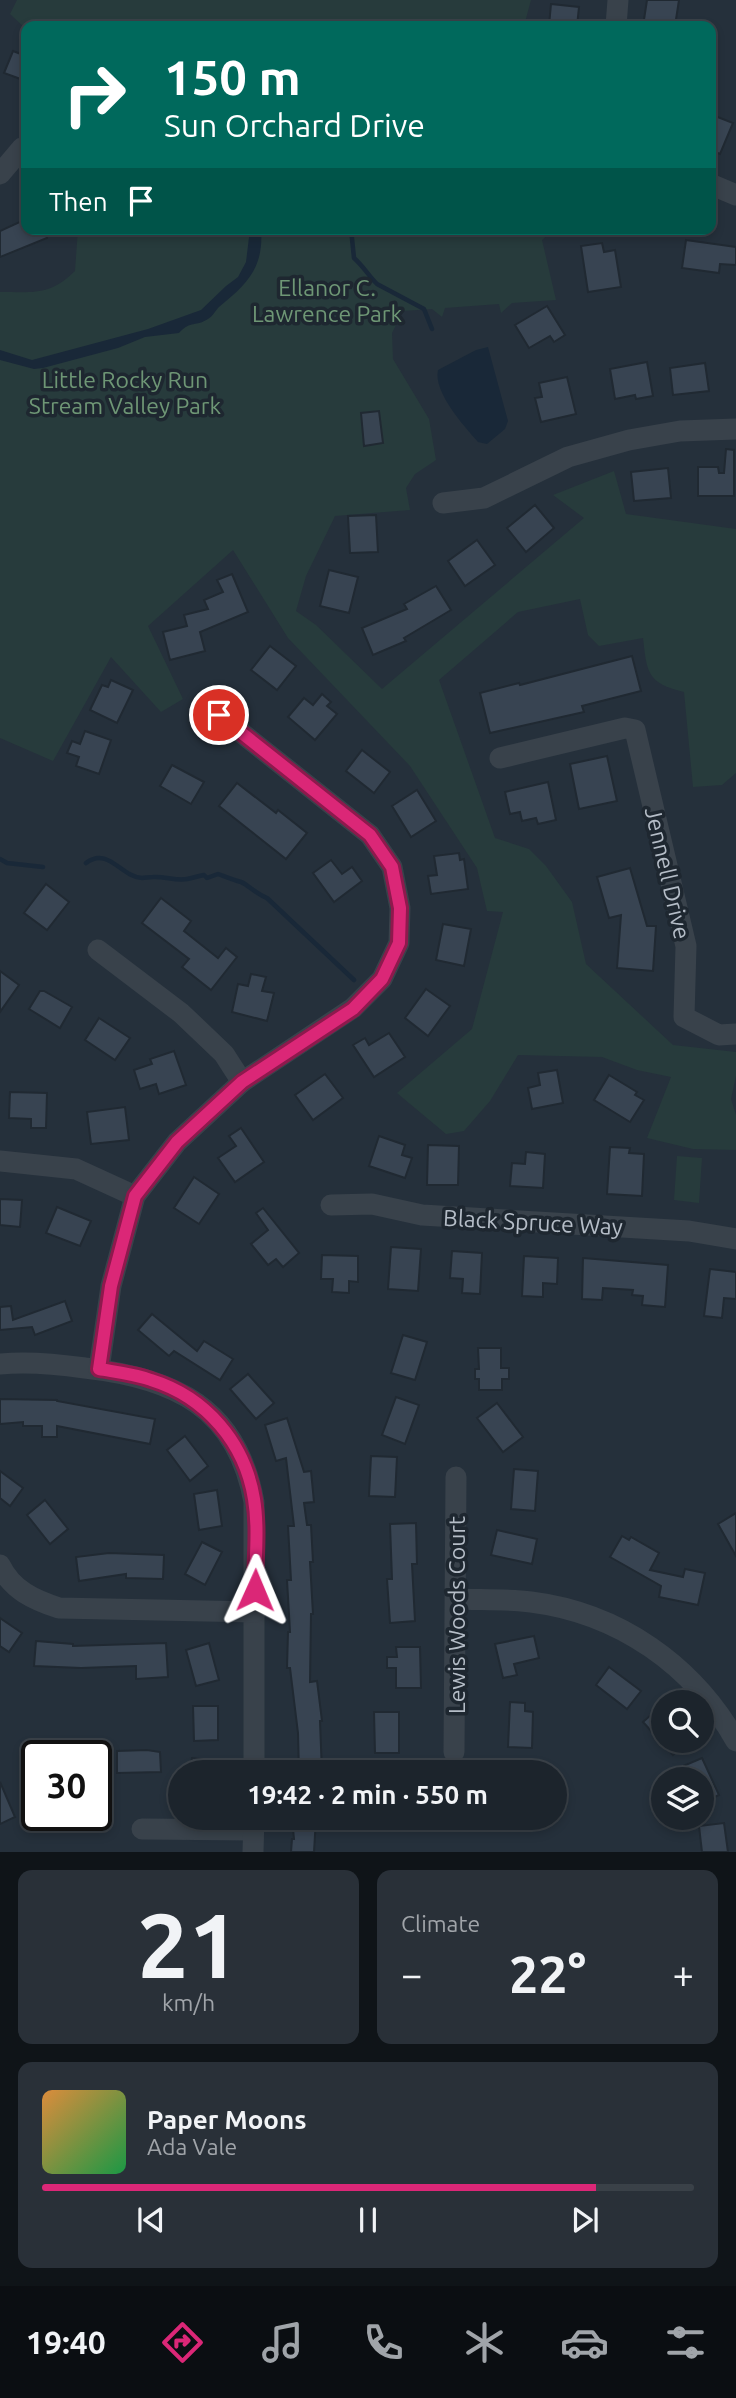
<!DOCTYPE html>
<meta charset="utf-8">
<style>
:root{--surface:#1c242c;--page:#293038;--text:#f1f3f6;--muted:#a0a4a9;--line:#3a4148;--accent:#db2777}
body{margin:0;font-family:Ubuntu,sans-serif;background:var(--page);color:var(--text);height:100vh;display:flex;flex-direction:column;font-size:26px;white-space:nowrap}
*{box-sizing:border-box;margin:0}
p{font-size:23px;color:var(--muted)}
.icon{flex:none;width:38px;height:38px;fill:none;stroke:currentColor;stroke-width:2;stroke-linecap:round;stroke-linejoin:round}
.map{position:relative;height:1852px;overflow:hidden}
.drawer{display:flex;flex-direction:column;gap:18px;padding:18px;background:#0f1418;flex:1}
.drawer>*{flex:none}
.top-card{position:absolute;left:21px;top:21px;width:695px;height:214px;border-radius:14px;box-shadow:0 4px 10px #0003,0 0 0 2px var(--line);background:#00695c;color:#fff;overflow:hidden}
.fabs{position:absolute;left:651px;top:1690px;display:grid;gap:14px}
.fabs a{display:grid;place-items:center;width:63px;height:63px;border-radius:50%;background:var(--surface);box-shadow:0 4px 10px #0003,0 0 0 2px var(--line);font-size:35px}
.speed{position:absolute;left:21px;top:1740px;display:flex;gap:14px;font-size:35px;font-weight:700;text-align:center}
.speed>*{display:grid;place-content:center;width:91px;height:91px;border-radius:50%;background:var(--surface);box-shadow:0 4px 10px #0003,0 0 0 2px var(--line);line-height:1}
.speed .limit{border:4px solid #111;border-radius:10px;background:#fff;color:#111}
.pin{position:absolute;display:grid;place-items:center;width:60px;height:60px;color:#fff;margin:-30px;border:4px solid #fff;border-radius:50%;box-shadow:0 2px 7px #0007}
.me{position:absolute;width:77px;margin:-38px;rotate:1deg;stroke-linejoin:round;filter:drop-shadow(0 0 5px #0008)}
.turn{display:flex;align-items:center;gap:24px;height:147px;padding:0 28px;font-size:32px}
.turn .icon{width:91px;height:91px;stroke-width:2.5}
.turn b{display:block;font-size:49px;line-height:60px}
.then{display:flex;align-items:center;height:66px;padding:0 28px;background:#0003;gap:14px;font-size:26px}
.big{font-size:52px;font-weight:700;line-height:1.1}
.drawer .tile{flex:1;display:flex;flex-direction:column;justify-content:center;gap:10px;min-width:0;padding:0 24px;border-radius:14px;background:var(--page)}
.drawer .dial{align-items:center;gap:0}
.dial b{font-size:91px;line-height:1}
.song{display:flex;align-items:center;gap:21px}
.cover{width:84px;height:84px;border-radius:10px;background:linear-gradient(135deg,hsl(30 70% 55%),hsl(140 70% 35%))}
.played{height:7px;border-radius:4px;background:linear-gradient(90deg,var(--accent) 85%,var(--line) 85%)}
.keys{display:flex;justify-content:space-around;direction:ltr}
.heat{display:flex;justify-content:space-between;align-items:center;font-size:38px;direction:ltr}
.drawer .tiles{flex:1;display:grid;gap:18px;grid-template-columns:1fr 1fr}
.tile:last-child{grid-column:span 2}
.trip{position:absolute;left:168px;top:1760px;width:399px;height:70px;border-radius:35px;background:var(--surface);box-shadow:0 4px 10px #0003,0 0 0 2px var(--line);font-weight:700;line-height:70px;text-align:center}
.tab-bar{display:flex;height:112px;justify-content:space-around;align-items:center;background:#0b0e12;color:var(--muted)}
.tab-bar .icon{width:49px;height:49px}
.tab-bar .selected{color:var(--accent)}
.tab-bar b{font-size:32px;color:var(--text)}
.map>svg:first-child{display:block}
</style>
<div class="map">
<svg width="736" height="1852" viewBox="0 0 736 1852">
<rect width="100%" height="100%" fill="#25303b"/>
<g fill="#273b3c">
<path d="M17,0H531L524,26H26V29L10,14Z"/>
<path d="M78,229H554L542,240L556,300L512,303L501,313L499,304L445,308L442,317L432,309L403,311L392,333L393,359L429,419L436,460L415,474L406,488L410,510L335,516L306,576L296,611L316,625L382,689L584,518L553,495L614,471L626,514L736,529V773L722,785L693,787L684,692C647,683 647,673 643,638L599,646L588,635L580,599L518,612L439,680L495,838L529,849L546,866L572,902L586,964L673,1045L736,1052V1076L731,1099L736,1115V1150L693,1149L647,1138L671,1077L637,1070L602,1057L518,1055L490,1101L464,1131L446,1134L397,1093L472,1029L503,912L487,911L477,868L410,766L288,638L233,550L148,626L183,699L161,712L111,657L53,761L0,738V292C33,292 50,296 75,271Z"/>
<path d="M677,1156L702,1158L699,1203L674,1200Z"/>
</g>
<g fill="#192838">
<path d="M250,229H261C264,268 247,284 219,307C215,311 213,316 208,319C196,327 191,320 179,333L145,337L118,348L43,368L34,369L0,360V350L32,360L148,329L201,310L226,286L238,277L246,262Z"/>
<path d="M488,347L508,421L505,429L487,444L478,442C464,426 433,392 438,370L476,350Z"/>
</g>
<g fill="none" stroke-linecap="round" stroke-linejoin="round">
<g stroke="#192838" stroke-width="4.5">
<path d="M351,229L354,258C364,267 368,275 377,284L424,309L432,329"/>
<path d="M0,859L7,863L43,867"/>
<path d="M86,863C108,846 121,877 142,878C145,878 149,877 153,877C164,876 176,881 187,879C193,878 198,876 204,875L207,878L218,874C226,877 233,880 241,882C247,884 256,894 267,898L354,980"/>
</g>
</g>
<g fill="#384452" stroke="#202932" stroke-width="2">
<path d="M647,0H679L675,26H643Z"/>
<path d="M551,4L579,7L577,26H549Z"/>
<path d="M13,51L26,56V81L4,73Z"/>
<path d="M710,114L733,123L720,154L710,150Z"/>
<path d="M26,219V229H44L47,238L0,257V231Z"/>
<path d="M686,240L736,247V265L720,264L719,273L682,268Z"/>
<path d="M602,243L604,252L615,250L621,287L588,292L581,246Z"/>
<path d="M547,306L565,335L554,342L550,336L529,348L515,325Z"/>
<path d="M647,362L653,396L636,399L635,395L615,399L610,369Z"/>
<path d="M705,363L709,391L673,395L670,368Z"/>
<path d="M567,377L576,414L541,422L535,398L542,397L539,383Z"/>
<path d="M379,411L383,443L364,446L361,413Z"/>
<path d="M726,449L734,450V496H698V467H718L719,473H724Z"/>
<path d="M668,468L671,498L634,501L631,472Z"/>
<path d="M535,505L554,528L526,552L507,528Z"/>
<path d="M376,515L378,552L350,553L348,516Z"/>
<path d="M477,540L495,565L465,586L448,561Z"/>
<path d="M329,570L358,577L349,613L320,606Z"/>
<path d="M232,574L248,612L200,632L205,651L170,660L163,632L187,626L184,615L208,609L204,600L223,592L217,580Z"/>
<path d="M436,586L451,610L404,638L406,641L373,655L362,628L407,609L404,604Z"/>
<path d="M270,646L296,666L277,690L251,670Z"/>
<path d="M632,656L641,691L582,706L584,712L490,733L480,693L519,683L520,685Z"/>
<path d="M111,680L133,690L117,723L90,710L102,685L108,687Z"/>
<path d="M322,694L331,702L327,706L337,714L315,740L288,717L304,698L313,705Z"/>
<path d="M85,731L111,740L99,774L76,766L79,757L67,753L72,741L80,744Z"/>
<path d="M362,750L390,772L374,793L346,771Z"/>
<path d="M607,756L617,801L579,809L570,764Z"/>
<path d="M172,765L204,782L191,804L160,786Z"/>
<path d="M548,782L556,820L538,824L536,818L522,821L520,812L510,814L505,792Z"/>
<path d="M237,783L276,813L278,810L307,833L286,859L219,806Z"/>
<path d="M417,790L436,821L411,837L392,806Z"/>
<path d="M459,853L460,860L464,859L468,889L431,894L428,876L437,875L434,856Z"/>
<path d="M331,860L342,874L352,867L362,881L334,902L313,873Z"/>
<path d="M630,868L647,926H656L653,971L617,968L621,915L609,918L597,877Z"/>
<path d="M46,884L69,902L47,930L24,913Z"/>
<path d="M161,898L191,921L184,931L218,958L226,948L237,957L211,990L182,967L189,959L142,923Z"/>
<path d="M443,924L471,929L464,966L436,960Z"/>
<path d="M0,971L19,985L0,1012Z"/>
<path d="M251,974L266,977L262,991L274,993L267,1021L232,1012L238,984L248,986Z"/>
<path d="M426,989L450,1006L428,1036L405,1018Z"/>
<path d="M40,991H44L72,1007L60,1028L29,1009Z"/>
<path d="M99,1018L130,1038L115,1060L85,1040Z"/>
<path d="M389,1033L405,1057L374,1077L353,1045L365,1038L369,1045Z"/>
<path d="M174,1051L186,1085L159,1094L156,1084L140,1089L134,1070L152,1064L150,1059Z"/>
<path d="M557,1070L563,1103L532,1109L528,1088L540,1085L538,1073Z"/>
<path d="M325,1074L343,1098L313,1120L295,1095Z"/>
<path d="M609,1075L637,1092L635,1095L644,1100L630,1122L594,1100Z"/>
<path d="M10,1092L47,1093L46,1128H31V1119L9,1118Z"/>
<path d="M125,1107L129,1140L91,1144L87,1112Z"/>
<path d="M241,1128L264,1162L235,1182L218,1158L236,1146L229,1136Z"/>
<path d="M379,1136L405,1145L402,1155L412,1158L405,1178L369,1166Z"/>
<path d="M428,1145L459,1146L458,1185H427Z"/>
<path d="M610,1147L630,1148L629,1153L644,1154L642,1196L607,1194Z"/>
<path d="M526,1152L545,1154L543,1188L510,1186L512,1163L525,1164Z"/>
<path d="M194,1177L219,1194L199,1224L174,1208Z"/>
<path d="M0,1199L22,1200L20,1227L0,1225Z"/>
<path d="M57,1207L91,1221L80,1246L46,1233Z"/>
<path d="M263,1208L299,1253L283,1267L276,1259L268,1265L251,1244L268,1230L256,1213Z"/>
<path d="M391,1247L421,1249L418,1291L388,1289Z"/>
<path d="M452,1251L482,1253L480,1294L462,1293L463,1279L450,1278Z"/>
<path d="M322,1255L358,1256V1282L349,1281V1293L332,1292L333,1279H321Z"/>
<path d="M524,1256L558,1258L557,1284L543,1283V1297L522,1296Z"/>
<path d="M583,1258L668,1265L665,1307L642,1305L643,1296L632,1295L633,1290L603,1288L602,1300L582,1299Z"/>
<path d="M710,1269L736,1272V1299L724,1298L722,1318L704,1316Z"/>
<path d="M65,1301L72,1321L35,1335L32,1327L0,1330V1307L11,1306L13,1320Z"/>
<path d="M152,1314L197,1351L204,1341L233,1359L220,1380L174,1351L169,1356L138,1330Z"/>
<path d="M403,1335L427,1342L415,1380L391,1373Z"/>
<path d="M478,1348H501V1368H509V1379H502V1390H479V1379H475V1369H479Z"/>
<path d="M248,1374L274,1403L256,1419L230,1389Z"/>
<path d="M396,1397L419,1405L405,1444L382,1435Z"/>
<path d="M0,1399L57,1400V1401L155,1419L150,1444L57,1426V1437H42V1426H23V1422L0,1424Z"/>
<path d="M497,1403L523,1437L503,1452L477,1418Z"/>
<path d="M287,1418L304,1472L311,1471L314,1502L304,1503L307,1525H311L313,1562H310L313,1614H311L310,1682L317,1681L322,1721H320L322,1773H299L298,1733L290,1668H287L288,1632H290L287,1580H291L288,1526H294L286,1458L276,1461L265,1425Z"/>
<path d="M185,1436L208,1466L190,1481L167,1450Z"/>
<path d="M371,1456L397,1457L395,1497L369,1496Z"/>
<path d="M514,1469L538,1471L535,1511L511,1509Z"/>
<path d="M0,1471L23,1488L10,1506L0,1498Z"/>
<path d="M217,1490L222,1526L199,1530L194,1494Z"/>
<path d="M45,1500L68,1529L50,1544L27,1515Z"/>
<path d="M736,1513V1556L718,1524Z"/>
<path d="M416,1523L417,1564H412L415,1621L390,1623L387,1579H392L390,1524Z"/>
<path d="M497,1530L537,1539L532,1564L491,1555Z"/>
<path d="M622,1536L629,1540L631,1537L659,1553L650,1570L683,1577L685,1569L705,1573L698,1605L659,1597L661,1586L610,1557Z"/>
<path d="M202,1542L222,1552L205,1585L185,1574Z"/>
<path d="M109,1553L164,1555L163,1579L126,1578V1574L79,1581L76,1557Z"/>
<path d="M0,1618L22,1633L9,1652L0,1646Z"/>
<path d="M534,1636L539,1658L514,1664L517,1675L503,1678L495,1644Z"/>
<path d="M36,1641L73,1644V1646L166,1643L168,1677L136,1679V1666L81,1668L34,1666Z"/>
<path d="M209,1643L219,1680L196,1686L186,1650Z"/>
<path d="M396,1647H420L421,1688H396V1668H387V1657H397Z"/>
<path d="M609,1667L641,1691L627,1709L596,1685Z"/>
<path d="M510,1702L525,1703V1711L533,1712L532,1748L508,1747Z"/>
<path d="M663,1704V1741H688L673,1755L643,1722Z"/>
<path d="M193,1706H218V1740L194,1741Z"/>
<path d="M374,1712H399V1753H375Z"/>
<path d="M147,1750L160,1752L161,1772L117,1773V1751Z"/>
<path d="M192,1758L215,1761L213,1773H190Z"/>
<path d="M702,1758L719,1795L702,1803V1780H681L676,1769Z"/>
<path d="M0,1782L15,1817L0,1824Z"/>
<path d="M292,1818H316L314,1852H291L292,1839H294Z"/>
<path d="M724,1823L728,1852H702L699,1826Z"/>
</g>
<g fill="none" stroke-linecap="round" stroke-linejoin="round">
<g stroke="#39424b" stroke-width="21">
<path d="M616,26L618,0"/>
<path d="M0,174L22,148"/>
<path d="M710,184L736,195"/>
<path d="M443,503L484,498L568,457L629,440L680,431L736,429"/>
<path d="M500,758L625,728L635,730L686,946L684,1017L719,1035L736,1034"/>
<path d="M98,950L181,1013L224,1054L242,1082"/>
<path d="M0,1161L76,1169L135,1196"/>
<path d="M331,1205L372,1204L422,1215L689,1231L736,1239"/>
<path d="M0,1364C29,1361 57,1364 85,1368C174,1378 237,1407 254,1502V1773"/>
<path d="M99,1369L111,1286L135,1196L177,1142L242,1082L353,1008L382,979L399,943L400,908L392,867L370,835L219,715"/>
<path d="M0,1565C12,1590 34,1600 59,1608L255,1612"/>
<path d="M456,1599C481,1600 507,1599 531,1602C619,1613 693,1665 736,1741"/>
<path d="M454,1752L456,1477"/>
<path d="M142,1829L254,1830"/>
<path d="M253,1852L254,1818"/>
</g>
</g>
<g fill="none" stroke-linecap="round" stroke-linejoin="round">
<defs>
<path id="route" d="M219,715L370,835L392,867L400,908L399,943L382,979L353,1009L242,1082L177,1142L135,1196L111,1286L99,1369C116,1372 135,1374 151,1380C206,1397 245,1443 254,1499C259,1529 255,1560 255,1590"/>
</defs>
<use href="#route" stroke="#8e194d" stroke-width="18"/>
<use href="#route" stroke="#db2777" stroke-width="12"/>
</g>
<g text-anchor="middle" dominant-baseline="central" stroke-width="7" stroke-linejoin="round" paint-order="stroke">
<g font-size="23" fill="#6e9675" stroke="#1e2730">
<text x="327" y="287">Ellanor C.<tspan x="327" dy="26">Lawrence Park</tspan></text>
<text x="125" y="379">Little Rocky Run<tspan x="125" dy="26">Stream Valley Park</tspan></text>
</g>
<g font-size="23" fill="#b5bdc7" stroke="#1e2730">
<text transform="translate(668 873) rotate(77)">Jennell Drive</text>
<text transform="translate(533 1222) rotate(3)">Black Spruce Way</text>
<text transform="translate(456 1615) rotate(-90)">Lewis Woods Court</text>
</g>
</g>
</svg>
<div class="fabs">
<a><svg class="icon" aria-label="search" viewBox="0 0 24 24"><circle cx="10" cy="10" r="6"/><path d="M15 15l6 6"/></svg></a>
<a><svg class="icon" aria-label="layers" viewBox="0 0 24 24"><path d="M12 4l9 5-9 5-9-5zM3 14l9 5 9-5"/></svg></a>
</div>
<div class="speed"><div class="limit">30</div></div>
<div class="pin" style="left:219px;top:715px;background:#d93025"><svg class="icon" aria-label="arrive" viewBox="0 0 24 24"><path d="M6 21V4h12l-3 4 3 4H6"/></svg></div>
<svg class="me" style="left:255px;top:1590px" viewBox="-20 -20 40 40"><path d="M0-17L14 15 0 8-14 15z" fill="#db2777" stroke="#fff" stroke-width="4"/></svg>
<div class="trip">19:42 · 2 min · 550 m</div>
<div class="top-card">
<div class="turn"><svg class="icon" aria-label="right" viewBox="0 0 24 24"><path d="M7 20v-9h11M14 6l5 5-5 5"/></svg><div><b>150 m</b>Sun Orchard Drive</div></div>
<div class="then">Then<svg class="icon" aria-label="arrive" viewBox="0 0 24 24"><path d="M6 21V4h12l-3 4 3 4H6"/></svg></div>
</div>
</div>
<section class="drawer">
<div class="tiles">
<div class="tile dial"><b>21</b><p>km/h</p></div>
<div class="tile"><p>Climate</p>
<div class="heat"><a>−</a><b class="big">22°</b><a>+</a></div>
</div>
<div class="tile">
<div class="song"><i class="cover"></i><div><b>Paper Moons</b><p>Ada Vale</p></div></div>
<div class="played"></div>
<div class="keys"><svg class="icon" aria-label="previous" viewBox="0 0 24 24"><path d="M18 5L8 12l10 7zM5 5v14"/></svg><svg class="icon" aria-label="pause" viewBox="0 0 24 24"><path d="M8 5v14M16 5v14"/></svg><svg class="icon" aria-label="next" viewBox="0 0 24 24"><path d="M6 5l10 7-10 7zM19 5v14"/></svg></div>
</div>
</div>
</section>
<nav class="tab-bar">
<b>19:40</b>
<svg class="icon selected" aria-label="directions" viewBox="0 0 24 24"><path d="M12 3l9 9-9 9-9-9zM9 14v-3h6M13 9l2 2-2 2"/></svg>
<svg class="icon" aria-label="music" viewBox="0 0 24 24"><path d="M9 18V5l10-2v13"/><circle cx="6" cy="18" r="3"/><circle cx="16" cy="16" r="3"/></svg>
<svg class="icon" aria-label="phone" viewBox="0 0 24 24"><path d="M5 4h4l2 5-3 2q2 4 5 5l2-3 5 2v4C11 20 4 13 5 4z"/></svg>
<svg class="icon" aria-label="climate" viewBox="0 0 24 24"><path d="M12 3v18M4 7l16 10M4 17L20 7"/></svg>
<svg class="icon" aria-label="car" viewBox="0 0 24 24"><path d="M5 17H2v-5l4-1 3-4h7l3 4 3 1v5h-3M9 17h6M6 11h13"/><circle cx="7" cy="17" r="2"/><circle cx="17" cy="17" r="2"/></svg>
<svg class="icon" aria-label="filters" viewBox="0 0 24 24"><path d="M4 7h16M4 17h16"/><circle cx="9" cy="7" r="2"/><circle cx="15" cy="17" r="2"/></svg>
</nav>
